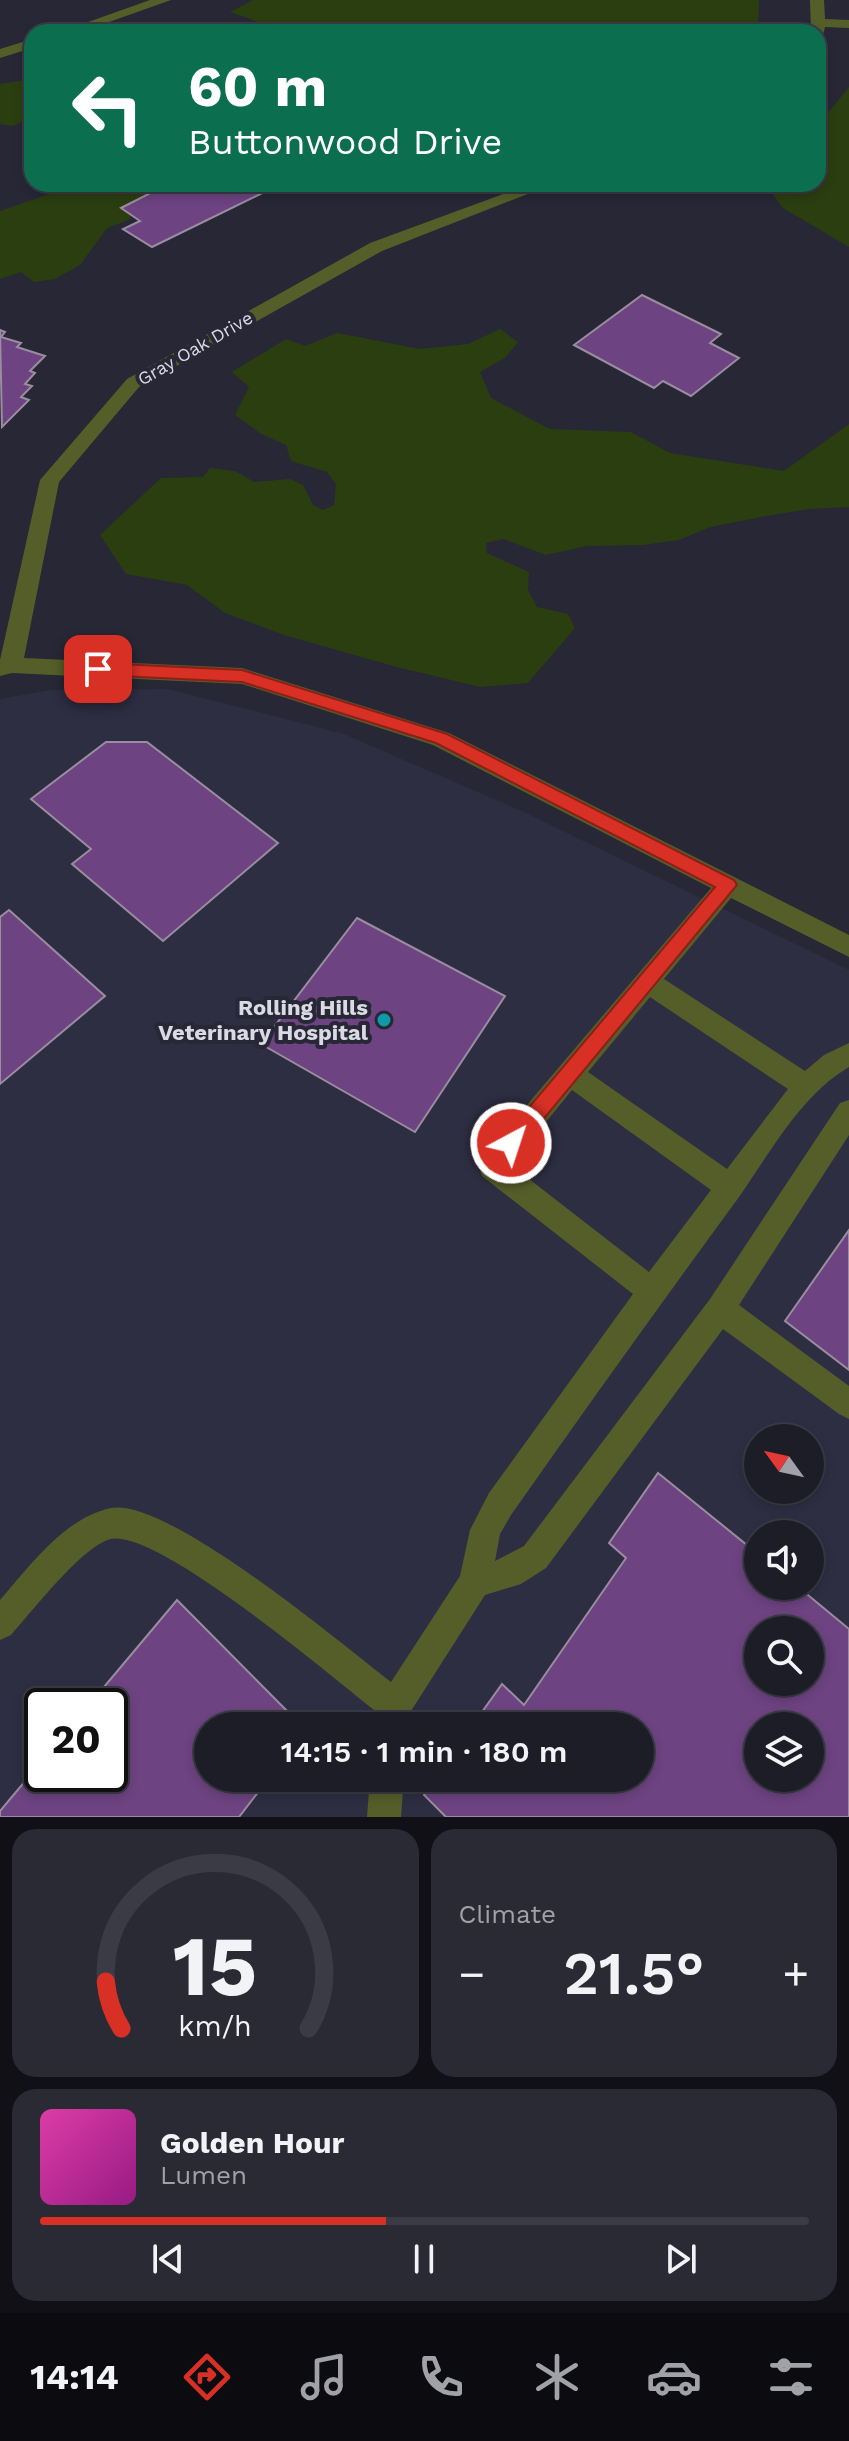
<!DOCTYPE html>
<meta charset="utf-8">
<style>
:root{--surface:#1d1d28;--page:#2a2a34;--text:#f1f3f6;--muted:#a0a2a8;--line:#3b3b45;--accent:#d93025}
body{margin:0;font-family:"Work Sans",sans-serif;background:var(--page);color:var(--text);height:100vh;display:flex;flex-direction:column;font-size:30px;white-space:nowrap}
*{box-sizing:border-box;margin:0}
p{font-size:26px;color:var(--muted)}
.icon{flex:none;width:44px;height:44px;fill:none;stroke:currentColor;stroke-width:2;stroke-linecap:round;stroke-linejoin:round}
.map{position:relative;height:1817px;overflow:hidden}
.details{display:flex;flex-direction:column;gap:12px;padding:12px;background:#101016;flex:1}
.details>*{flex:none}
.guide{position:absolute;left:24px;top:24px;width:802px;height:168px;border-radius:24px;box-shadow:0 4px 12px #0003,0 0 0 2px var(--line);background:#0b6e4f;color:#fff;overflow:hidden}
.needle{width:52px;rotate:303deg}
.controls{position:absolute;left:744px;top:1424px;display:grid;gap:16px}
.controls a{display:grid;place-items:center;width:80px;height:80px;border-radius:50%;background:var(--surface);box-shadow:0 4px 12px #0003,0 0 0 2px var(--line);font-size:40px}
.speed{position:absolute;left:24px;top:1688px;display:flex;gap:16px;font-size:40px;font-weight:700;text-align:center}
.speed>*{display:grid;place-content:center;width:104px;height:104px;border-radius:50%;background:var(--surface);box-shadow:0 4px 12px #0003,0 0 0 2px var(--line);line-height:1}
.speed .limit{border:4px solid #111;border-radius:12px;background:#fff;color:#111}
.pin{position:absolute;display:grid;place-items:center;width:68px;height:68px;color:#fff;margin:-34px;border-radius:16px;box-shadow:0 4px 12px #0006}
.me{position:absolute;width:88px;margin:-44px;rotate:40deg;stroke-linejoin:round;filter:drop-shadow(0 0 6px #0008)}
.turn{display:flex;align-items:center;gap:28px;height:168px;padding:0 32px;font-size:36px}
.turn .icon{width:104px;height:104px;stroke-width:2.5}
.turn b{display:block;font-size:56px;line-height:68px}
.big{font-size:60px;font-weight:600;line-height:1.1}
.details .widget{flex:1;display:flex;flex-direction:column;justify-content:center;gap:12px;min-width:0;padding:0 28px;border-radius:24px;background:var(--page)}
.details .dial{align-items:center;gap:0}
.dial svg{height:208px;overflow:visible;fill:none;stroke:var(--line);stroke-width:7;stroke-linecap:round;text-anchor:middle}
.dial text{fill:var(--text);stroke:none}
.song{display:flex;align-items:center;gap:24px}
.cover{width:96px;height:96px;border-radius:12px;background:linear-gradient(135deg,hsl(320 70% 55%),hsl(310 70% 35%))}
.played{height:8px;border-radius:4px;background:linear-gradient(90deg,var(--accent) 45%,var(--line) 45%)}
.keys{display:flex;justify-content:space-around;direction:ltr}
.heat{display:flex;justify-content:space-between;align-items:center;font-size:44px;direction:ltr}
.details .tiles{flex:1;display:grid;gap:12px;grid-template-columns:1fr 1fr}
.widget:last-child{grid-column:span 2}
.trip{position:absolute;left:194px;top:1712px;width:460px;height:80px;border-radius:40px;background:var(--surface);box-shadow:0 4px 12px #0003,0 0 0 2px var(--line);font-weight:600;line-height:80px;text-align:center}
.tabs{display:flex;height:128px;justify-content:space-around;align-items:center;background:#0c0c10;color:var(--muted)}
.tabs .icon{width:56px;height:56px}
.tabs .current{color:var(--accent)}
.tabs b{font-size:36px;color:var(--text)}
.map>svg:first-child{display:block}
</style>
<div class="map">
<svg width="849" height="1817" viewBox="0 0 849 1817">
<rect width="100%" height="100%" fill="#272736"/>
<path fill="#2e2e43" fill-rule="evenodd" d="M168,689L344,734L526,813L849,970V1817H0V699L50,690ZM758,1438H810V1490H758ZM758,1534H810V1586H758ZM758,1630H810V1682H758ZM42,1706H110V1774H42ZM208,1726H640V1778H208ZM758,1726H810V1778H758Z"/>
<g fill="#2b3e10">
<path d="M253,0H759L758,32H287L230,12Z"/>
<path d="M32,79V117L13,126L0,124V84Z"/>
<path d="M849,87V247L783,208L765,184H818V125Z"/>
<path d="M79,184H177L136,205L129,220L107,228L80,265L55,279L34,282L21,272L0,279V211Z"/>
<path d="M500,329L518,342L505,358L480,372L491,398L550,429L631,432L670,453L784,471L849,424V507L809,509L761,517L710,527L679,540L643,545L587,546L546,555L503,539L486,543L487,553L529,572L528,590L537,607L568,614L575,628L528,683L480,687L393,666L284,635L225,613L187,585L126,574L100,535L161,478L203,477L210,468L235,471L254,482L290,479L303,485L313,505L323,510L334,505L336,484L327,472L291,461L286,445L261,434L235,415L249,387L232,372L286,339L305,346L337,333L420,349L468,344Z"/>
</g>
<g fill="#6d4381" stroke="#998d9f" stroke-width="2" fill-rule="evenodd">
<path d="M168,184H281L152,247L123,229L140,221L121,208Z"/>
<path d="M642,295L721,334L710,343L739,358L691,396L663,381L654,388L574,345Z"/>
<path d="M0,330L5,332L1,337L21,343L17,347L45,356L30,371L35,373L25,384L32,386L21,397L29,400L2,427Z"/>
<path d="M106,742H147L278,843L163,941L72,864L91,849L31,799Z"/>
<path d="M9,910L105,996L0,1084V917Z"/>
<path d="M357,918L505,996L415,1132L261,1044Z"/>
<path d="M849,1230V1370L785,1321Z"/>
<path d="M658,1473L758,1554V1586H797L849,1629V1817H446L424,1795L436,1778H640V1726H472L502,1684L524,1705L626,1558L609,1543ZM758,1630H810V1682H758ZM758,1726H810V1778H758Z"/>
<path d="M177,1600L302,1726H208V1778H269L239,1817H0V1811L42,1761V1774H110V1706H88Z"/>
</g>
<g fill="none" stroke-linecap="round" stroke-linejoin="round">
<g fill="#555e29" fill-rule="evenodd">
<path d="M150,0H171L81,32H60Z"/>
<path d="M810,0H824L825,19L849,20V28L825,27L823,35L818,36V32H811Z"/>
<path d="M32,39V48L0,58V49Z"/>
<path d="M530,184H553L382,251L139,387L59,482L24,658L242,668L449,733L849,935V957L731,898L664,979L805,1071L824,1055L849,1043V1067C801,1095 770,1153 739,1197C662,1302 586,1408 511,1515L500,1534L495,1561L524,1546L710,1299L840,1103L849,1100V1135L739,1305L849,1386V1419L839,1414L723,1329L546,1568L521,1584L485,1595L411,1711L410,1726H376L378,1713C335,1680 159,1529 111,1539C83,1545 31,1613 11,1635L0,1640V1600C29,1567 64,1518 111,1508C167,1497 343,1645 391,1682L460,1576L470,1530L489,1493L633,1294L482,1176L479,1167L482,1158L711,888L433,745L242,684L12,673L0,676V660L40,480L127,379L370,243ZM650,997L788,1089L727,1169L588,1072ZM572,1090L711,1190L649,1272L511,1165Z"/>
<path d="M370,1778H404L401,1817H367Z"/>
</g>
</g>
<path fill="#d93025" stroke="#8d1f18" stroke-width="2" d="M98,663L242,670L447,734L734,880L737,885L518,1150L511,1153L504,1150L501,1143L504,1137L715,887L436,743L242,682L98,675L90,669Z"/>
<circle fill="#0f9aa8" stroke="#272736" stroke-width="3" cx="384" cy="1020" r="8"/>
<g text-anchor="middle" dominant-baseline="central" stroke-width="8" stroke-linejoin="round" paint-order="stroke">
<g font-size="18" fill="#d9dae4" stroke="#272736">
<text transform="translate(195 348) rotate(-30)">Gray Oak Drive</text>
</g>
<g font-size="22" font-weight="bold" fill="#d9dae4" stroke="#272736" text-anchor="end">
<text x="368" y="1007">Rolling Hills<tspan x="368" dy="25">Veterinary Hospital</tspan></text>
</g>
</g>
</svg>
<div class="controls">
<a><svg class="needle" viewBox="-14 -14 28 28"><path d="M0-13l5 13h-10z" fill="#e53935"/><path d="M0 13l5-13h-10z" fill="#a0a2a8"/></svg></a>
<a><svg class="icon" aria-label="sound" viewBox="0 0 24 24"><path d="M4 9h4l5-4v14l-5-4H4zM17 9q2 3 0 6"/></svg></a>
<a><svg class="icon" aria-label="search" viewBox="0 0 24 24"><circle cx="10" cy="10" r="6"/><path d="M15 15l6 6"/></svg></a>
<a><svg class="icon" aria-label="layers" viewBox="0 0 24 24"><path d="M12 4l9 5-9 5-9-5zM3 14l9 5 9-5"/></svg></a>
</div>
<div class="speed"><div class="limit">20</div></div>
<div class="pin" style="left:98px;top:669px;background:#d93025"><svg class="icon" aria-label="arrive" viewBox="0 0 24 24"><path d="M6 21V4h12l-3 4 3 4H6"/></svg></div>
<svg class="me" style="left:511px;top:1143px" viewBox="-20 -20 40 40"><circle r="17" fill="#d93025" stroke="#fff" stroke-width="3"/><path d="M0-11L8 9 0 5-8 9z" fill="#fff"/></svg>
<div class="trip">14:15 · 1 min · 180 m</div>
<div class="guide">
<div class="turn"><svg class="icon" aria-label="left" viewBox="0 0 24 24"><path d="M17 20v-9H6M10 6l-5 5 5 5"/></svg><div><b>60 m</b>Buttonwood Drive</div></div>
</div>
</div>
<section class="details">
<div class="tiles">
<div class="widget dial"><svg viewBox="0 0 100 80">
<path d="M14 69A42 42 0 1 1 86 69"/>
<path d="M14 69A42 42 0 0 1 8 51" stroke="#d93025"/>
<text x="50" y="56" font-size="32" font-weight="700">15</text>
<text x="50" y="72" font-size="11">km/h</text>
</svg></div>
<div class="widget"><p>Climate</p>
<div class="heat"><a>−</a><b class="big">21.5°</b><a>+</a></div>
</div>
<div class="widget">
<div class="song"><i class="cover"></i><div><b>Golden Hour</b><p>Lumen</p></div></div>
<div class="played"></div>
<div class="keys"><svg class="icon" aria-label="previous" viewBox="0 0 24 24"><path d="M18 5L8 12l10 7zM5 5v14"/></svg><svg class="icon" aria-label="pause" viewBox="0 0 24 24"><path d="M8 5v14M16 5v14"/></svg><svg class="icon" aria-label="next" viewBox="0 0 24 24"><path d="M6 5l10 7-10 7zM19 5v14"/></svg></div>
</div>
</div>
</section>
<nav class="tabs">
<b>14:14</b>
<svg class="icon current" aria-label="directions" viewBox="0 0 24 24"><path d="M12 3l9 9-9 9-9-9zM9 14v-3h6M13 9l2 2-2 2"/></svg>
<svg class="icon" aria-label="music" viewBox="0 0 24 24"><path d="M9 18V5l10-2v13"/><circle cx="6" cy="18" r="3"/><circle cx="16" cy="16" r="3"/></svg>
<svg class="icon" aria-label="phone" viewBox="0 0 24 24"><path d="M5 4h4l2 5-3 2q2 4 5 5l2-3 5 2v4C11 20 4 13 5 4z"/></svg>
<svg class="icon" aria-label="climate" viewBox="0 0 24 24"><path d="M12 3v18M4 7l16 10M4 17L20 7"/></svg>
<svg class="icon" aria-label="car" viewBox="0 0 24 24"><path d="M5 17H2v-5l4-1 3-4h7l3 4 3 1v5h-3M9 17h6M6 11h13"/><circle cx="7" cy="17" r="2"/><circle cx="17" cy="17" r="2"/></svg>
<svg class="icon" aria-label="filters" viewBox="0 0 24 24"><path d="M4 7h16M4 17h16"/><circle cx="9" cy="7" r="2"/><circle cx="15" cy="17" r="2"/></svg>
</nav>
